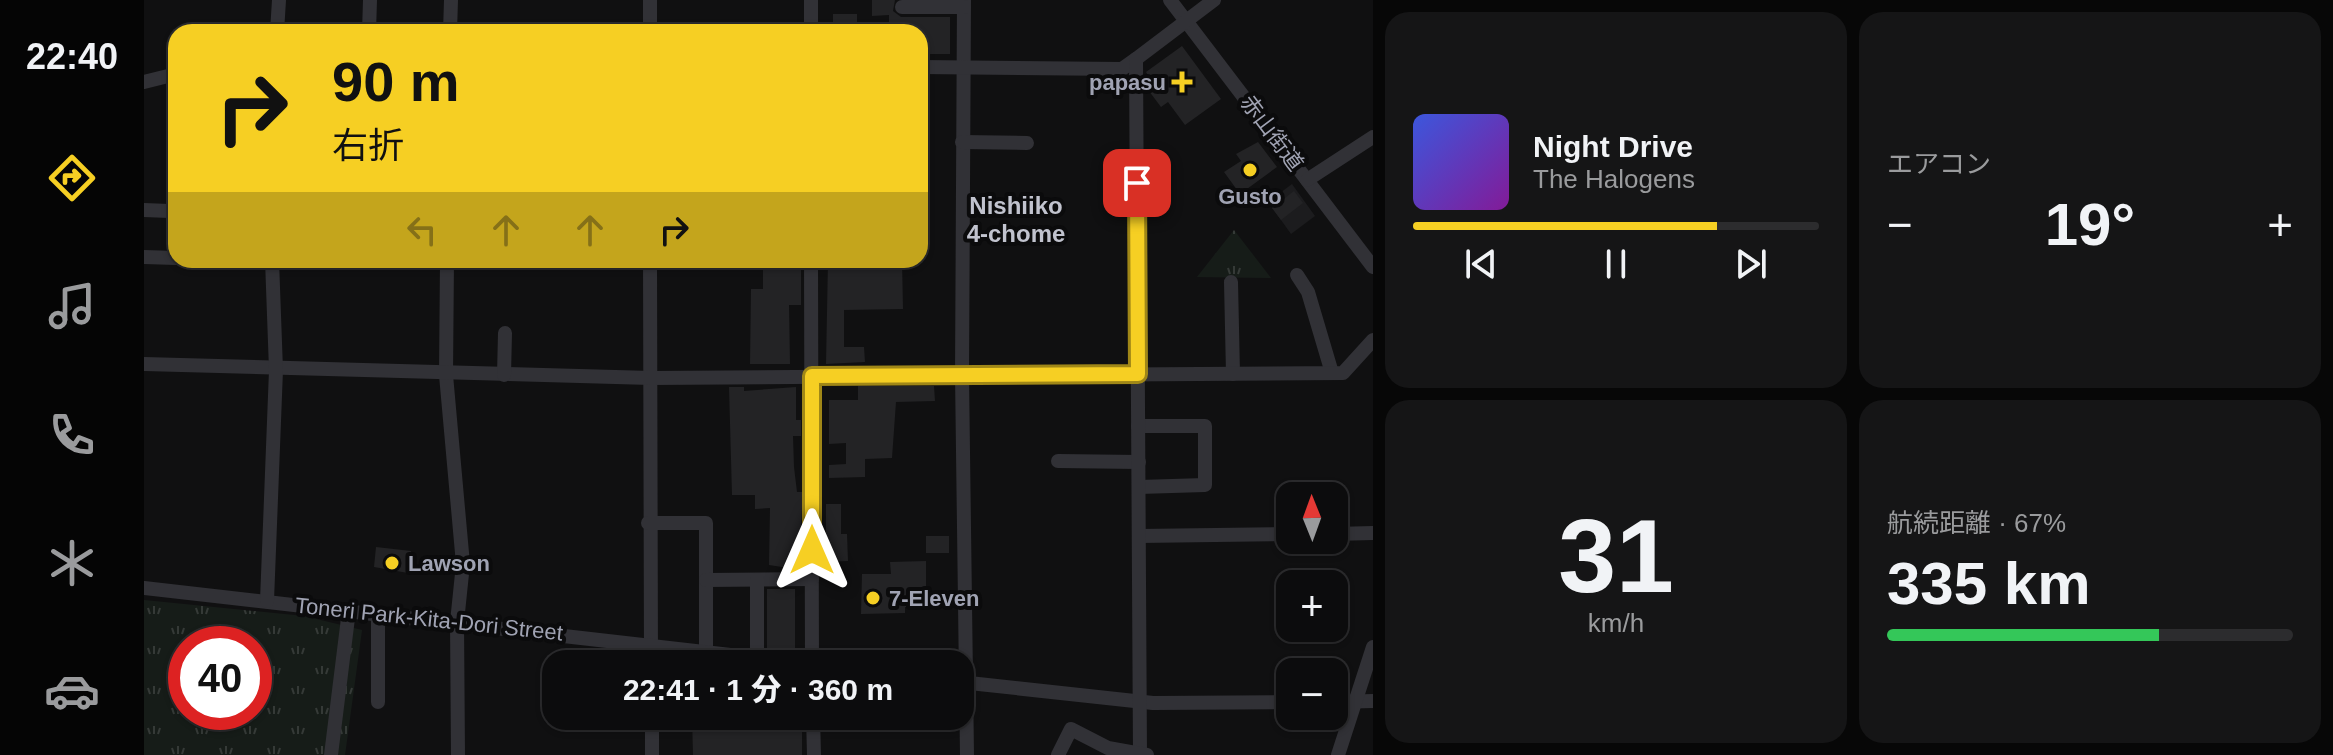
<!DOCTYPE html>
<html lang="ja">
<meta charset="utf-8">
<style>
:root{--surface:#0c0c0d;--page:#151516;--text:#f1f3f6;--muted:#9a9b9d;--line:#2c2c2e;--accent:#f6cf23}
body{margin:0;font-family:Helvetica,"Noto Sans JP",sans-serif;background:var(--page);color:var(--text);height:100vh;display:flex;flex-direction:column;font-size:30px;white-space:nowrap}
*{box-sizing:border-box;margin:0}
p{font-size:26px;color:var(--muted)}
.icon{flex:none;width:44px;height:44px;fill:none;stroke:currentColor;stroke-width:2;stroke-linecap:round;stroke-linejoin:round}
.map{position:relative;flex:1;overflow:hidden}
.drawer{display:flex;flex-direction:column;gap:12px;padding:12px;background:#070707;width:960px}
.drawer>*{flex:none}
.banner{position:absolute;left:24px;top:24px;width:760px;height:244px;border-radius:24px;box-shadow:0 2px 6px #0004,0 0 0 2px var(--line);background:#f6cf23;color:#111;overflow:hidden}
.needle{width:52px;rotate:359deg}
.controls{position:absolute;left:1132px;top:482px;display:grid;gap:16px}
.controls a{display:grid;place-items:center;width:72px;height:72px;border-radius:16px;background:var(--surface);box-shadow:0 2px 6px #0004,0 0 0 2px var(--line);font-size:40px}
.speed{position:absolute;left:24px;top:626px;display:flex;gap:16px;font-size:40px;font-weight:700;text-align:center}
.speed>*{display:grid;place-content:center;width:104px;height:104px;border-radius:50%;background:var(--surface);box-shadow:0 2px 6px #0004,0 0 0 2px var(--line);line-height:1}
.speed .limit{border:12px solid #d22;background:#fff;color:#111}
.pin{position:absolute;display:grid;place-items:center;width:68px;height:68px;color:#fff;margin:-34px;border-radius:16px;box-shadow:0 4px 12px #0006}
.me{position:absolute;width:88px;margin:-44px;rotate:0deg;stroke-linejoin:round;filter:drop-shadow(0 0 6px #0008)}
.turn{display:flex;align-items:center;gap:28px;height:168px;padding:0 32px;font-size:36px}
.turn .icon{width:104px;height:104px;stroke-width:2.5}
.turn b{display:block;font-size:56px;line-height:68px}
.lanes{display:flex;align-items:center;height:76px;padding:0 32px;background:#0003;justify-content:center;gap:40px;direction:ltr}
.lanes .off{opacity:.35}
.big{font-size:60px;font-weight:800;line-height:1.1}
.drawer .card{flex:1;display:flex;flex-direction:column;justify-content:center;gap:12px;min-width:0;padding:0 28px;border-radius:24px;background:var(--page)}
.drawer .dial{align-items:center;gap:0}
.dial b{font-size:104px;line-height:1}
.song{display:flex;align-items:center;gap:24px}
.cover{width:96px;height:96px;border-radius:12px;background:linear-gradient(135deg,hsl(230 70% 55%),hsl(290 70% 35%))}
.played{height:8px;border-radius:4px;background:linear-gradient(90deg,var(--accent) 75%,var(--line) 75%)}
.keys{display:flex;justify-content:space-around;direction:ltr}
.heat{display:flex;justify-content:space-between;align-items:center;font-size:44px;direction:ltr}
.charge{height:12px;border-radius:6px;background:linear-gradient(90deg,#34c759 67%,var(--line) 0)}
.drawer .tiles{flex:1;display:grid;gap:12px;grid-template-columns:repeat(2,1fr)}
.trip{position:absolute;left:398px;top:650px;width:432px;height:80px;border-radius:24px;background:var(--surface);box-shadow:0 2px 6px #0004,0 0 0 2px var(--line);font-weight:800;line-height:80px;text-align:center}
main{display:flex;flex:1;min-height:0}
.dock{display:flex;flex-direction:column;width:144px;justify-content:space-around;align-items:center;background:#050505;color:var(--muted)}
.dock .icon{width:56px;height:56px}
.dock .current{color:var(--accent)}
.dock b{font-size:36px;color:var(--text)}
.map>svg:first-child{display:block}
</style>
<main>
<nav class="dock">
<b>22:40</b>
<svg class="icon current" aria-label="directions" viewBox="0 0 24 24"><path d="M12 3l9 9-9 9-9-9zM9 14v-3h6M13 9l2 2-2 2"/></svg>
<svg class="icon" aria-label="music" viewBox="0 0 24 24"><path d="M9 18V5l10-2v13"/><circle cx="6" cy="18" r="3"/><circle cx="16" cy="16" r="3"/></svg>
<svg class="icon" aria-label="phone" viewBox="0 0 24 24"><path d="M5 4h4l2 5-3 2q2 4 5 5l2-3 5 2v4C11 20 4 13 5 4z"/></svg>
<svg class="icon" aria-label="climate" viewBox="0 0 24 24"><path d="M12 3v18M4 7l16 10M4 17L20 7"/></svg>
<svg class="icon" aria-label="car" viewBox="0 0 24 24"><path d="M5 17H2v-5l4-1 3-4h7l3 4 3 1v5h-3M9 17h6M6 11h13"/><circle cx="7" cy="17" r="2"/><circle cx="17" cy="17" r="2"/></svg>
</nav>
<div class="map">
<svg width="1229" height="755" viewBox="0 0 1229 755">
<defs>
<pattern id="grass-tufts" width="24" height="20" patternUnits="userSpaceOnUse" patternTransform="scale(2)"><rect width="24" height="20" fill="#161c18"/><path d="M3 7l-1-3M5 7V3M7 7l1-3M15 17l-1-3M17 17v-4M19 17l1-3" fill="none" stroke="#353a37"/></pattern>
</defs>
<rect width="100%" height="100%" fill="#101011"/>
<path fill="#1c1c1e" d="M1148,184L1171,216L1147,234L1124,202Z"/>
<g fill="url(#grass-tufts)" fill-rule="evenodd">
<path d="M1090,230L1127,278L1053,277Z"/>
<path d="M0,600L160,616L218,630L201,755H0ZM42,644H110V712H42Z"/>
</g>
<g fill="#232325">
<path d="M728,0H751L749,11L757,17H806V54H776V32H745V15L728,16Z"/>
<rect x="689" y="14" width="24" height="16"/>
<path d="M1038,46L1077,99L1041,125L1024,102L1017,107L1002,87L1008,82L1002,72Z"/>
<path d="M1114,142L1133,167L1096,194L1080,172L1097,161L1092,154Z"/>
<path d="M1150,191L1159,203L1137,220L1128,208Z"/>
<path d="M684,260H758L759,309L700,310V347H720L721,362L682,364Z"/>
<path d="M619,261L657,262V305H645L646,364H606L607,289H619Z"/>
<path d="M714,386H790L791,401L752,402L748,458L721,459V477L685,478V465L702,464V443L685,444V400H714Z"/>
<path d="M585,387H600V391L652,387V420H657V436H649L650,467L653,492H658V508L655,568L651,569L625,565L626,508L611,509V495H588Z"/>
<path d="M682,504H697V534H703L704,561L682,562Z"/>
<rect x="782" y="536" width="23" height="17"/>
<path d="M232,547L267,551L264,573L230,567Z"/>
<path d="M782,561V593H802V605L761,607V613L717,614L718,574H747L746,562Z"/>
<path d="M623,589H651V650L623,649Z"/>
<path d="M548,716H658V755H549Z"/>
</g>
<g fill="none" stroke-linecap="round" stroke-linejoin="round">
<g stroke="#313136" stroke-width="14">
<path d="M820,0L818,375L823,755"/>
<path d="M1026,0L1229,267"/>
<path d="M758,7H820"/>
<path d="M133,32L135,0"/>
<path d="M225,32L226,0"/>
<path d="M306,32L307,0"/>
<path d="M506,32V0"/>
<path d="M667,32V0"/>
<path d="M776,67L978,69L992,59"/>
<path d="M0,82L32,74"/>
<path d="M818,142L883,143"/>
<path d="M1163,180L1229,137"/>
<path d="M0,210L25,211"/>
<path d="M0,257L32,258"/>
<path d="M108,260L128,261"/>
<path d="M303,260L302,375L319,564L313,622L314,755"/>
<path d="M506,260L507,664"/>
<path d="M667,260L668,664"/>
<path d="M1153,275L1164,292L1188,373"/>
<path d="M1087,282L1089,374"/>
<path d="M0,364L507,378L1199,373L1229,340"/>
<path d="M360,375L361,333"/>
<path d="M994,426H1061V485L995,487"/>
<path d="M914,461L995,462"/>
<path d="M504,523H562V652"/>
<path d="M1190,534L1229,533"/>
<path d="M995,536L1146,534"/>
<path d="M562,580L668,579"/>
<path d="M613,580V658"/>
<path d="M0,588L665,664"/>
<path d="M123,601L132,370L128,260"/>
<path d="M234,613V702"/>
<path d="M816,682L1009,703L1146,702"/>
<path d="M1190,702L1229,701"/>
<path d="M508,716V755"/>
<path d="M669,716L670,755"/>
<path d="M996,754L992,59L1070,0"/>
<path d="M187,755L205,610"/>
<path d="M914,755L927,729L964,748L1003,755"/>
<path d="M1194,755L1229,647"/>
</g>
</g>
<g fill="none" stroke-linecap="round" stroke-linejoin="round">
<defs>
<path id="route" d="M668,550V376L994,374L993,183"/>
</defs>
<use href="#route" stroke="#a08717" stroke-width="20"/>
<use href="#route" stroke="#f6cf23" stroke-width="14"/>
</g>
<g fill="#f6cf23" stroke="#0b0b0c" stroke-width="3">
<path d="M1034 70h8v8h8v8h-8v8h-8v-8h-8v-8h8z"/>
<circle cx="1106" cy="170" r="8"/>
<circle cx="248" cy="563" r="8"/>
<circle cx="729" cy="598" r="8"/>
</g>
<g text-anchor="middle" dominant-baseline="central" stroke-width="8" stroke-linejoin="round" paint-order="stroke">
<g font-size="22" font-weight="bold" fill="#a0a3b3" stroke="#0b0b0c" text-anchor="start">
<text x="1022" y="82" text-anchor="end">papasu</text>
<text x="1106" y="196" text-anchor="middle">Gusto</text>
<text x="264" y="563">Lawson</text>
<text x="745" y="598">7-Eleven</text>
</g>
<g font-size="22" fill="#a0a3b3" stroke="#0b0b0c">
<text transform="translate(1128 133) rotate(53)">赤山街道</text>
<text transform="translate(285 619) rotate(6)">Toneri Park-Kita-Dori Street</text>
</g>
<g font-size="24" font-weight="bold" fill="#c1c3ce" stroke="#0b0b0c">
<text x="872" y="205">Nishiiko<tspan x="872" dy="28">4-chome</tspan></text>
</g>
</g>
</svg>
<div class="controls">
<a><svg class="needle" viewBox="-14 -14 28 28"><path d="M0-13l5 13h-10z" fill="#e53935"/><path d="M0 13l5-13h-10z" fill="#9a9b9d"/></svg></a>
<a>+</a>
<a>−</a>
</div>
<div class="speed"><div class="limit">40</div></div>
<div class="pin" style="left:993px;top:183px;background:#d93025"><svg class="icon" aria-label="arrive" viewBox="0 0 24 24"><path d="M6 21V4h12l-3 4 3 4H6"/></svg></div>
<svg class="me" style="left:668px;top:550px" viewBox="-20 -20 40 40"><path d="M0-17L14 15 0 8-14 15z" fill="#f6cf23" stroke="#fff" stroke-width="4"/></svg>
<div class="trip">22:41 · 1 分 · 360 m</div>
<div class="banner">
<div class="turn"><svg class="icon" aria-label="right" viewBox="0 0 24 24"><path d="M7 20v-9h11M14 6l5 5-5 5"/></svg><div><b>90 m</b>右折</div></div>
<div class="lanes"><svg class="icon off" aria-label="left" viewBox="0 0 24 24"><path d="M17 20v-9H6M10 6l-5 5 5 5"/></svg><svg class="icon off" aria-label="ahead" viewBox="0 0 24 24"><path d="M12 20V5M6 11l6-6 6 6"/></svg><svg class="icon off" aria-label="ahead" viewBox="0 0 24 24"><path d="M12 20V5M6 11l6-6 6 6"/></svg><svg class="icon" aria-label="right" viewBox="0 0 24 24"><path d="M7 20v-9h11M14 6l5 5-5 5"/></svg></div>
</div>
</div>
<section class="drawer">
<div class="tiles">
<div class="card">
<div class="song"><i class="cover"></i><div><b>Night Drive</b><p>The Halogens</p></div></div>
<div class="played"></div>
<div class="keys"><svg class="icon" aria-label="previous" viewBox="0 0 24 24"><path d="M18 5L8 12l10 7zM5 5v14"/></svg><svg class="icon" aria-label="pause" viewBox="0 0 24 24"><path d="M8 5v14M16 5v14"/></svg><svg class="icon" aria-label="next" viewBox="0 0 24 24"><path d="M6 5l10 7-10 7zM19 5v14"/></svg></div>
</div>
<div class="card"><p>エアコン</p>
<div class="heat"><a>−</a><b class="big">19°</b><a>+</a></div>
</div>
<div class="card dial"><b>31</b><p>km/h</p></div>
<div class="card"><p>航続距離 · 67%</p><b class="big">335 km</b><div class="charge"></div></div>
</div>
</section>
</main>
